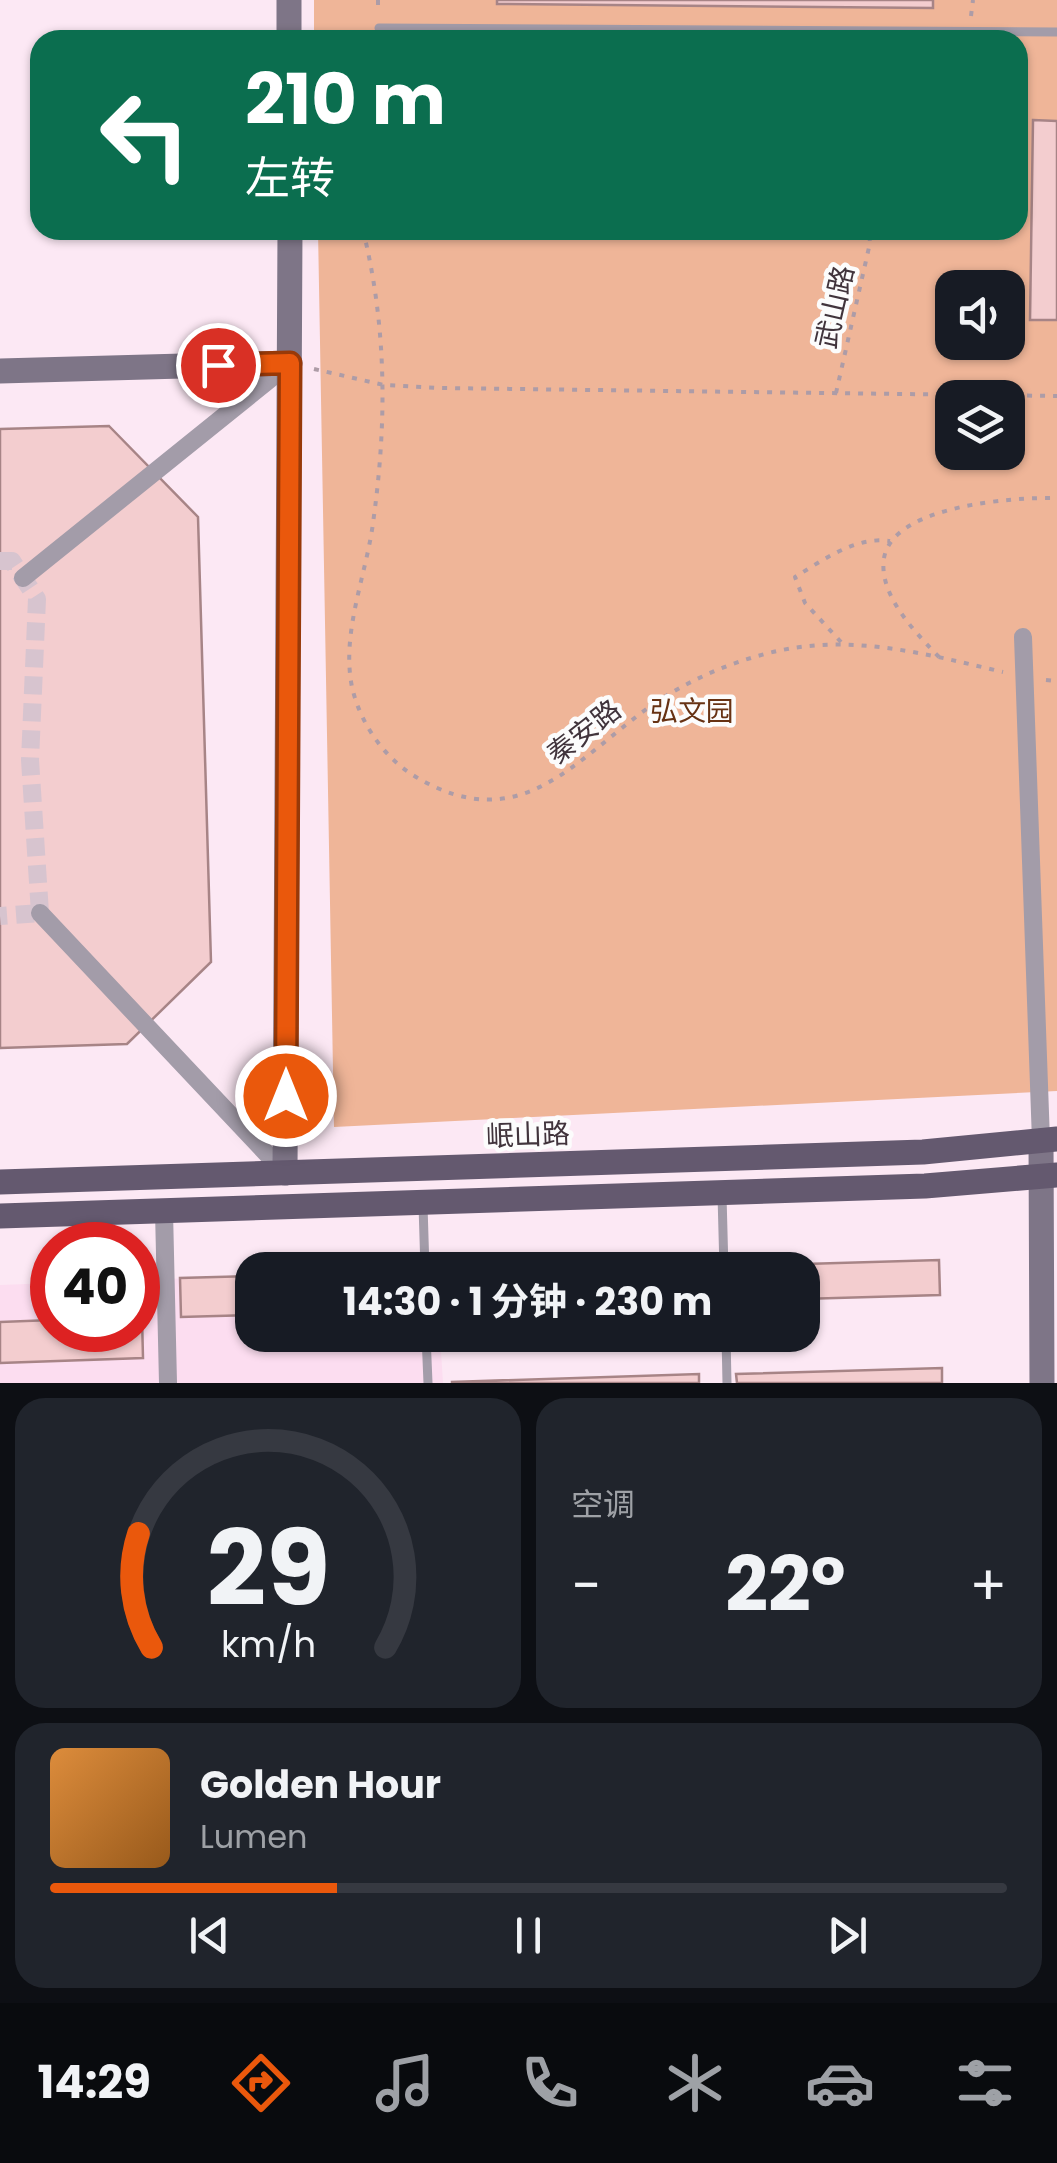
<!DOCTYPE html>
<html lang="zh">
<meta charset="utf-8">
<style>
:root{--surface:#171b24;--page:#20242c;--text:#f1f3f6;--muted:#9ea1a6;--line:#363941;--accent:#ea580c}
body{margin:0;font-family:Poppins,"Noto Sans SC",sans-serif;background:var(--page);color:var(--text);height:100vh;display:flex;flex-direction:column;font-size:38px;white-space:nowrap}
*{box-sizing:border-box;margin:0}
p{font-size:32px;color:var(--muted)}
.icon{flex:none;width:55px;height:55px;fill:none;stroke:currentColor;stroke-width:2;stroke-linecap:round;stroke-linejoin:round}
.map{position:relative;height:1383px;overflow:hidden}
.panel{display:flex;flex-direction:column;gap:15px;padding:15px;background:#0d0f14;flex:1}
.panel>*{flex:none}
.hud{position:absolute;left:30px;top:30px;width:998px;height:210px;border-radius:30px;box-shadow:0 2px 8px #0004;background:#0b6e4f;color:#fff;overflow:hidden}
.buttons{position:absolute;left:935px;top:270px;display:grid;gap:20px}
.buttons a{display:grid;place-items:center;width:90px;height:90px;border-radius:20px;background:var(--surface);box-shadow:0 2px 8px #0004;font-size:50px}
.speed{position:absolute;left:30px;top:1222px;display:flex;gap:20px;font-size:50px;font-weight:700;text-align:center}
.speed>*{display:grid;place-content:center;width:130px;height:130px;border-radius:50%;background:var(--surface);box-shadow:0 2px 8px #0004;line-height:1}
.speed .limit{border:15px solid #d22;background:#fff;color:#111}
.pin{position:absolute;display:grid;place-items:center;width:85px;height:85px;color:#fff;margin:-42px;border:5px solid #fff;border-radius:50%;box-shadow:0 2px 10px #0007}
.me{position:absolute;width:110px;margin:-55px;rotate:0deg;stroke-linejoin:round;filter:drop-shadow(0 0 8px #0008)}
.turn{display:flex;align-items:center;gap:35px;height:210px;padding:0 50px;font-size:45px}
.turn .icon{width:130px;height:130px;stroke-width:2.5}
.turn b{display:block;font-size:70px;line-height:85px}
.big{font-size:75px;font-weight:700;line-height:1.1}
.panel .tile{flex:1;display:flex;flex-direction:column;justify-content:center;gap:15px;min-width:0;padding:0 35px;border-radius:30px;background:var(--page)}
.panel .dial{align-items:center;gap:0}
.dial svg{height:260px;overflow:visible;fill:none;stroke:var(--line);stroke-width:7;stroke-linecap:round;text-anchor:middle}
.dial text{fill:var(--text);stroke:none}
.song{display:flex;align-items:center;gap:30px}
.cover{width:120px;height:120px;border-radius:15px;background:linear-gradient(135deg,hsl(30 70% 55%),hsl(30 70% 35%))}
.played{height:10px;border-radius:5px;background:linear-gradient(90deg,var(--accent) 30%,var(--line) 30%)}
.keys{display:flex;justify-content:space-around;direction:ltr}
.heat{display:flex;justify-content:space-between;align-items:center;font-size:55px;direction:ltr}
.panel .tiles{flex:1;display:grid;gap:15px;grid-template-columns:1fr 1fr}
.tile:last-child{grid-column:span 2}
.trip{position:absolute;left:235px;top:1252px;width:585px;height:100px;border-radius:30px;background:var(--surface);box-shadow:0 2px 8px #0004;font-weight:700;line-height:100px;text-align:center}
.tabs{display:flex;height:160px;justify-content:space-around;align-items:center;background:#090b0e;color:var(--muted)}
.tabs .icon{width:70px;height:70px}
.tabs .current{color:var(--accent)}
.tabs b{font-size:45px;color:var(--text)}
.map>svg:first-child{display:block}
</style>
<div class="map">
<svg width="1057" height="1383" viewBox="0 0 1057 1383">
<rect width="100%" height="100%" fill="#fce8f4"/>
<path fill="#fcddf0" d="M252,1276V1335H440L443,1383H0V1285L52,1283V1330H138V1280Z"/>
<path fill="#efb598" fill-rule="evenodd" d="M314,0H1057V1091L334,1127L318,230H1018V40H314ZM952,288H1008V342H952ZM952,398H1008V452H952Z"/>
<g fill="#f3cdcf" stroke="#a78486" stroke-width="2.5">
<path d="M497,0H933V8L497,4Z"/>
<path d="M1033,120L1057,121V320H1030Z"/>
<path d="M109,426L198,517L211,962L127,1044L0,1048V429Z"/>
<path d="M939,1260L940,1295L802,1299V1270H735V1266Z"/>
<path d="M252,1276V1315L181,1317L180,1278Z"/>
<path d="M142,1317L143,1358L0,1363V1322L52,1320V1330H138V1318Z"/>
<path d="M942,1368V1383H737L736,1374Z"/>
<path d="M699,1374V1383H452V1382Z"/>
</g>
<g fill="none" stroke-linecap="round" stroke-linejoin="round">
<path stroke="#d7c4cf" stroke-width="18" stroke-dasharray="18 9" stroke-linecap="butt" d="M0,561H12L37,599L30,760L40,913L0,916"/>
<g stroke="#ad9ca7" stroke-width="4" stroke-dasharray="5 8" stroke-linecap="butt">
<path d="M378,0V10"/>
<path d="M971,16L973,0"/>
<path d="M363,230C387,328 387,423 373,523C366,576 341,633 352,687C360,723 384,758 416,777C519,838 573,762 648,708C683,683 723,665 765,654C847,632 922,653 1003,672"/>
<path d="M314,369L384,385L440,388L1057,396"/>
<path d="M836,393L870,243L869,230"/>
<path d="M841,642L805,603L795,577C823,560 856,536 890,541"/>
<path d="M939,657C916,633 878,595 884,558C893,505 1015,497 1057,498"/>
<path d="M1046,680L1057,681"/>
</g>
<g stroke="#a39ca9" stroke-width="9">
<path d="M379,28L1057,32"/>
<path d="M722,1195L724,1270"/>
<path d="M423,1205L425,1270"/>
<path d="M426,1335L428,1383"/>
<path d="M726,1335L727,1383"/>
</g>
<g stroke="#a39ca9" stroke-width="18">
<path d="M23,578L290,363"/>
<path d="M1023,637L1041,1141"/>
<path d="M40,913L285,1173"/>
<path d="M164,1211L168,1383"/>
</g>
<g stroke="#7e7587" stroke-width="25">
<path d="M289,0V40"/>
<path d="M0,371L290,363"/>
<path d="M1041,1141L1042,1383"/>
<path d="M285,1173L290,230"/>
</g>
<g stroke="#64596f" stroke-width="25">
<path d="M0,1182L923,1152L1057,1139"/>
<path d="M0,1216L925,1186L1057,1175"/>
</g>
</g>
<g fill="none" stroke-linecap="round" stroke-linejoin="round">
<defs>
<path id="route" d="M218,365L290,363L286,1096"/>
</defs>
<use href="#route" stroke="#983908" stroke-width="25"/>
<use href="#route" stroke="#ea580c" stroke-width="18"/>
</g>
<g text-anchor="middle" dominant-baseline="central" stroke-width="9" stroke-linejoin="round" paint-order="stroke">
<g font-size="28" fill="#41343c" stroke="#fcfcfc">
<text transform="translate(835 307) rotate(-77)">武山路</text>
<text transform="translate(584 732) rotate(-38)">秦安路</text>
<text transform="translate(528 1135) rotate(-2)">岷山路</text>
</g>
<g font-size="28" fill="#673213" stroke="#fcfcfc">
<text x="692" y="711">弘文园</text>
</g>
</g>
</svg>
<div class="buttons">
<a><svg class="icon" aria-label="sound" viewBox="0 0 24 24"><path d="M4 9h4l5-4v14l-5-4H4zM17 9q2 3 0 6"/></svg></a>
<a><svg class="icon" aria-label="layers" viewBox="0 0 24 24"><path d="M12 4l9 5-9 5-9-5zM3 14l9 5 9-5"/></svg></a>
</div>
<div class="speed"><div class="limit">40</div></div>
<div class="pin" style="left:218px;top:365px;background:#d93025"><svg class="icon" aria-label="arrive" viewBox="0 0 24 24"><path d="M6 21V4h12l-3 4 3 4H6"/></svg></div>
<svg class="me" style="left:286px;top:1096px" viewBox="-20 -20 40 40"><circle r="17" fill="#ea580c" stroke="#fff" stroke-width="3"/><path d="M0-11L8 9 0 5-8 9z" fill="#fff"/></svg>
<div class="trip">14:30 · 1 分钟 · 230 m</div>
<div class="hud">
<div class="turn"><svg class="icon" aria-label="left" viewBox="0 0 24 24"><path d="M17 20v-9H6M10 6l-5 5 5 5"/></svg><div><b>210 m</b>左转</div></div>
</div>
</div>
<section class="panel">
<div class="tiles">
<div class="tile dial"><svg viewBox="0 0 100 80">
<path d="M14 69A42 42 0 1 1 86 69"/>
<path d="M14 69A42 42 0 0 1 10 34" stroke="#ea580c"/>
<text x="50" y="56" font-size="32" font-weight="700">29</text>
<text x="50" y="72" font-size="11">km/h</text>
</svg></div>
<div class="tile"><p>空调</p>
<div class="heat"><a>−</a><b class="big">22°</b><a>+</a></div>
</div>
<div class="tile">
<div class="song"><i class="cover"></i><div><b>Golden Hour</b><p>Lumen</p></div></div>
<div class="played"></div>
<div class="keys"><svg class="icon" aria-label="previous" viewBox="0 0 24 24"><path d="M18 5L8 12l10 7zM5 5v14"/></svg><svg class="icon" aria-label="pause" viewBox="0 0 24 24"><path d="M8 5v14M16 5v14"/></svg><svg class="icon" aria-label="next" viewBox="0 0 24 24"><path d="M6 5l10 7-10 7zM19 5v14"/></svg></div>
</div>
</div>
</section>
<nav class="tabs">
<b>14:29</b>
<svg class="icon current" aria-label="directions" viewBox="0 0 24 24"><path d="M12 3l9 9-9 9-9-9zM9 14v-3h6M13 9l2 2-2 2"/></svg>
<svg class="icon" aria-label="music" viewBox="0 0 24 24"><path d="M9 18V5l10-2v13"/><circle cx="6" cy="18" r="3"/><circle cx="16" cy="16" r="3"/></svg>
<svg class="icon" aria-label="phone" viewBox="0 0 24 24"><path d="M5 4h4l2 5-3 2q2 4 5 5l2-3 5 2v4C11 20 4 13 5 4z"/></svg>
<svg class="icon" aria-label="climate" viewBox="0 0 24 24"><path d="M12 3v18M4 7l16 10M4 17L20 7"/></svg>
<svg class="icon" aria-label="car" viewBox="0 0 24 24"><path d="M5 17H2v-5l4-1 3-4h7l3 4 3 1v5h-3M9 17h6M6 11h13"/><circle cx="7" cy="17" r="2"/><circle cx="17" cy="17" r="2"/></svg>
<svg class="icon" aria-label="filters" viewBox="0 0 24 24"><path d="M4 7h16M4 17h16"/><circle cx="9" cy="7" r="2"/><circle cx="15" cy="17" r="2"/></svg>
</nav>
